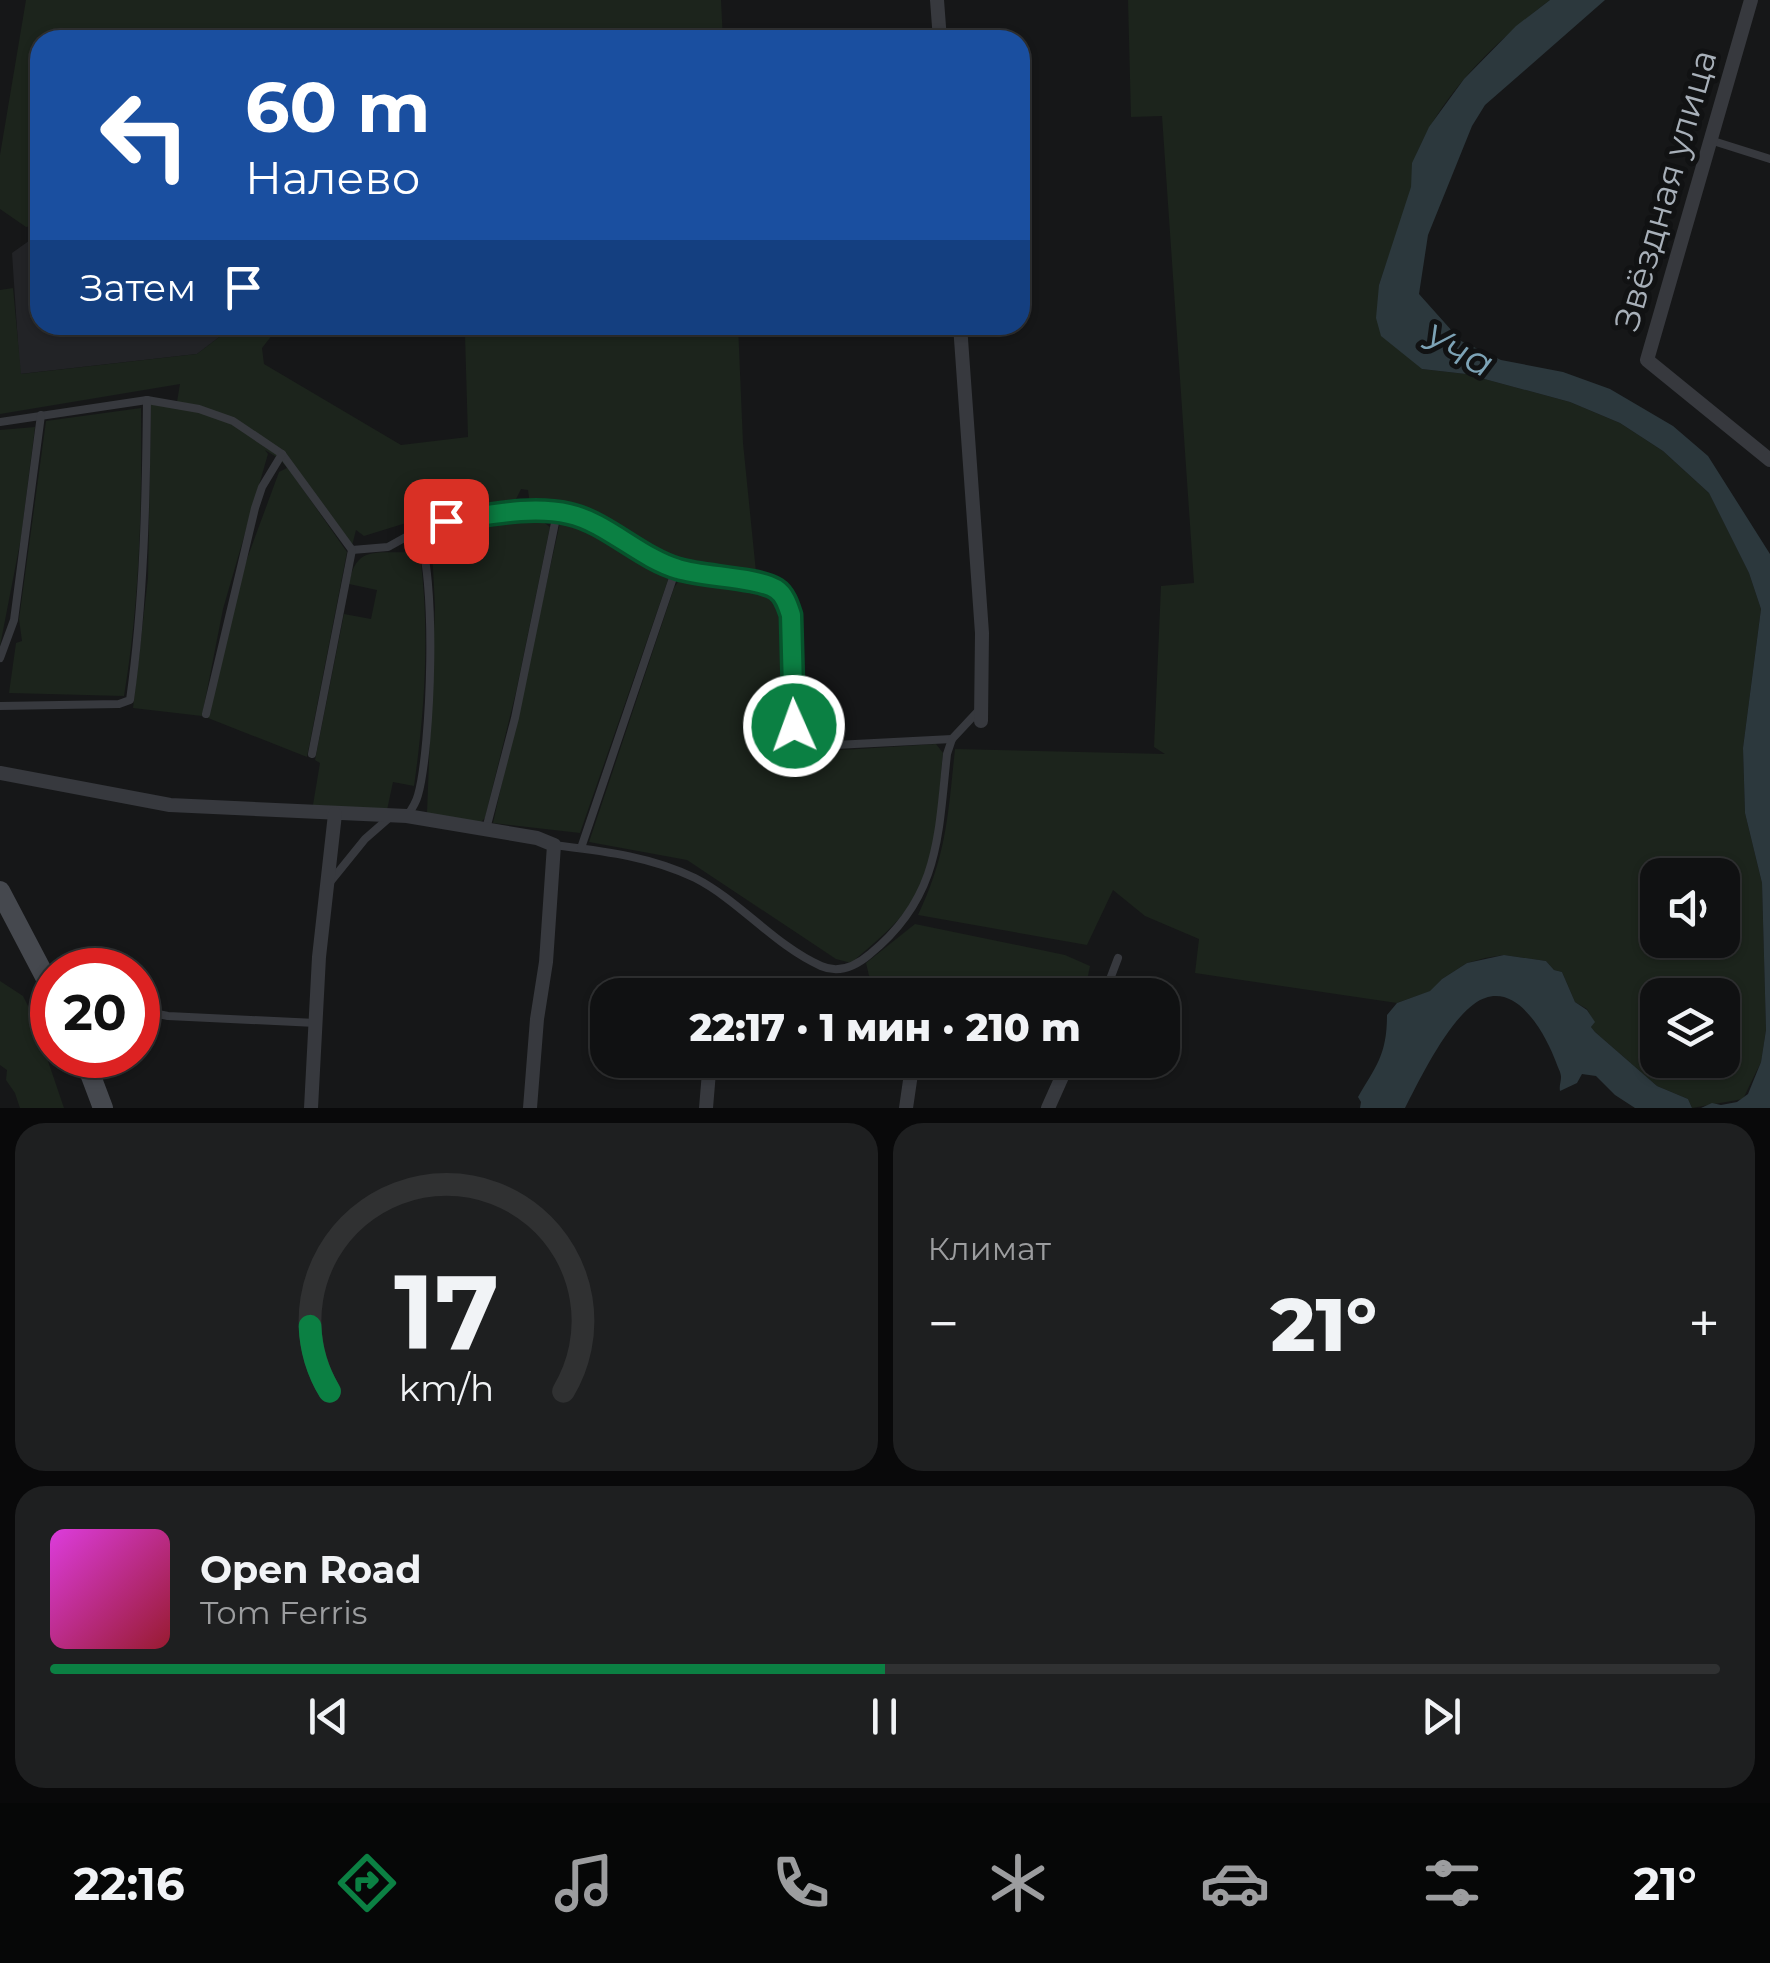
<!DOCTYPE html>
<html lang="ru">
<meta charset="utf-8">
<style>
:root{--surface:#101112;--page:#1e1f20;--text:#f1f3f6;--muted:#9c9d9f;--line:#303132;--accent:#0b8043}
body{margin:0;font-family:Montserrat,sans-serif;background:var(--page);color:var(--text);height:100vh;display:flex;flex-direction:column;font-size:38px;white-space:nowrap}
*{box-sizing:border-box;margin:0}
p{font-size:32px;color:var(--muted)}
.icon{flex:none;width:55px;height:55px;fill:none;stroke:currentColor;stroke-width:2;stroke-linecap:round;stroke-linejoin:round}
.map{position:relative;height:1108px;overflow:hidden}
.details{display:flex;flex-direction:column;gap:15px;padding:15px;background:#09090a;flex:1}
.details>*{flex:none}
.banner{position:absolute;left:30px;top:30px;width:1000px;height:305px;border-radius:30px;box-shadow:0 2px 8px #0004,0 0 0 2px var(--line);background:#1a4fa0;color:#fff;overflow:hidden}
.fabs{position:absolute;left:1640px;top:858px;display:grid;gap:20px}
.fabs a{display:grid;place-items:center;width:100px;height:100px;border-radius:20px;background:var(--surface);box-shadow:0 2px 8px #0004,0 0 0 2px var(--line);font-size:50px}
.speed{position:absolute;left:30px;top:948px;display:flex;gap:20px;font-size:50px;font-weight:700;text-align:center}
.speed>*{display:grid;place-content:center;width:130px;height:130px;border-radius:50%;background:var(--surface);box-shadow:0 2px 8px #0004,0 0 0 2px var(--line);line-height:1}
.speed .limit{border:15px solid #d22;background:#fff;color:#111}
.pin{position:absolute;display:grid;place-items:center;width:85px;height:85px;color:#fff;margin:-42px;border-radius:20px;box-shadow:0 5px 15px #0006}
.me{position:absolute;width:110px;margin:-55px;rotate:358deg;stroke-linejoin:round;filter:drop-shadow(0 0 8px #0008)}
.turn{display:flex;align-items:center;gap:35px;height:210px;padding:0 50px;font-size:45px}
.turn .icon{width:130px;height:130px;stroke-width:2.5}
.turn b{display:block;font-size:70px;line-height:85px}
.then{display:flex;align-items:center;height:95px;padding:0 50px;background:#0003;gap:20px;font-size:38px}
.big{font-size:75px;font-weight:800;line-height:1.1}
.details .card{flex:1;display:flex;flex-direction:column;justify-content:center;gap:15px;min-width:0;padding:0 35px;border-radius:30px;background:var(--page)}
.details .dial{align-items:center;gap:0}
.dial svg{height:260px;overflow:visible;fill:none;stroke:var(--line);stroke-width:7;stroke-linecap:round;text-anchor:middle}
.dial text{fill:var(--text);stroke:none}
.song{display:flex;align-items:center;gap:30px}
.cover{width:120px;height:120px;border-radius:15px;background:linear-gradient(135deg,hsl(300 70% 55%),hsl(350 70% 35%))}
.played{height:10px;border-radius:5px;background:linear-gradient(90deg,var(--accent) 50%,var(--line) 50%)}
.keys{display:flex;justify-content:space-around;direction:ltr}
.heat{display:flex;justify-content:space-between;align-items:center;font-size:55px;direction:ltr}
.details .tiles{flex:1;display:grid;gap:15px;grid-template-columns:1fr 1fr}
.card:last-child{grid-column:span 2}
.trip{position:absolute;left:590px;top:978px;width:590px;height:100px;border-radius:30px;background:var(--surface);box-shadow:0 2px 8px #0004,0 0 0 2px var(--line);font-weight:800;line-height:100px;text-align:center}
.menu{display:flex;height:160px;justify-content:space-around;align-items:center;background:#060707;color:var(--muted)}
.menu .icon{width:70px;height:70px}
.menu .active{color:var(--accent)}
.menu b{font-size:45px;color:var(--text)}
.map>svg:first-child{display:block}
</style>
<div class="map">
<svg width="1770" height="1108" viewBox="0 0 1770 1108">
<rect width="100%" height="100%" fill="#161718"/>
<path fill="#222326" d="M40,233V325H235L197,354L20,374L12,253Z"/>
<g fill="#1c241c" fill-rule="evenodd">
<path d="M26,0H721L723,40H500L469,32L454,40H40V224L26,227L0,209V155Z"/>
<path d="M1128,0H1550C1496,41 1441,93 1415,158C1411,168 1413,178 1411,189C1403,221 1389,253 1379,285L1422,369L1466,374L1570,402L1620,423L1663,451L1709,493L1749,573L1761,609L1743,748L1745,813L1762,883L1766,1030L1761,1062L1743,1099L1692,1108L1688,1099L1657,1086L1595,1032L1591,1027L1594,1022L1587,1009L1575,1002L1562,972L1554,970L1546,961L1504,955L1485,958L1467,963L1442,979L1431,991L1397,1003L1195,973L1199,939L1145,916L1113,890L1087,945L918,915C947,854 948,814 955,749L1165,754L1154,747L1161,586L1194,583L1162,116L1131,117ZM1658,875H1722V940H1658ZM1658,995H1722V1060H1658Z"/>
<path d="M13,288L21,374L197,354L235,325H280L262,348L264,364L401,445L468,437L465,335L470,325H738L743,443L756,572C727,569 688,572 665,551L660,552C640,537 608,529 584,522C566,517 544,517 530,504L528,490L521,489L512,507L481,511L464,499V489L448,492L452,501L447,517L436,521L421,516L419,498L409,499L406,523L364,536L356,530L352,546L293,475L347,552L307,757L208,718L244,567L279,472L287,468L280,459L265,450L268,454L223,609L202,716L133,708L148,578L151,404L176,408L180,384L0,414V290Z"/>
<path d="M141,408C142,505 140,600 124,696L9,693L16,643L22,641L19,619L46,421Z"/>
<path d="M35,427L21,538L0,646V430Z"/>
<path d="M493,521H542L550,527L516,692L485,818L480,823L427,813L435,607L431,530Z"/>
<path d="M560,523C598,531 632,554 667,570L668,580L580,833L493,823Z"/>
<path d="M410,552L420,555C430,631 425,710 414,786L393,782L387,810L313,805L320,763L315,760L344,614L371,619L377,590L349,584C356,545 376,554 410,552Z"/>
<path d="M690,578L765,592L781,602L785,611V651L780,754L936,744L943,753C938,799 939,856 915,897C901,922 873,944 851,963L836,959L687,860L589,842L674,588L679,580Z"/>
<path d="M915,924L1065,955L1090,966L1084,995H919L872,988L866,963Z"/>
<path d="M0,981L23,996L32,1014L64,1108H20L15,1093L6,1080L7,1070L0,1065Z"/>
</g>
<g fill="#2c383d">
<path d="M1550,0H1605L1485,105L1472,126L1428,235L1419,294L1461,341L1501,360L1563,372L1610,389L1673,426L1708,456L1770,554V1108H1701L1712,1103L1721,1105L1737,1102L1748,1094L1761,1062L1766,1030L1762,883L1745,813L1743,748L1761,609L1749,573L1709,493L1663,451L1620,423L1570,402L1466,374L1422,369L1381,336L1376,318L1379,285L1411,187L1412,163L1429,127L1464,79L1516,26Z"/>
<path d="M1504,955L1546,961L1554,970L1562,972L1575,1002L1587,1010L1595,1022L1591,1027L1595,1032L1657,1086L1688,1099L1692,1108H1635L1615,1095L1596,1076L1582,1074L1577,1083L1560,1091C1559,1086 1561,1082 1561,1077C1561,1072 1557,1066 1556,1062C1545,1033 1514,975 1474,1004C1446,1025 1421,1077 1405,1108H1360L1361,1102L1358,1097C1376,1066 1387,1055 1387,1015L1397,1003L1430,991L1442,979L1467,963Z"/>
</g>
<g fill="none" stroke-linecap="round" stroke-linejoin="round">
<g stroke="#37393e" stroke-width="8">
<path d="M1710,140L1770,159"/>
<path d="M0,422L147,400L199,409L233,421L282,454L352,550L388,547L424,527L446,521L510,512L567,513L589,521L623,543L676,569L775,588C817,623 763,728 816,746L952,739"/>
<path d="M0,658L14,620L41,415"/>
<path d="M0,706L119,704L130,700C144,600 146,501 147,400"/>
<path d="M206,714L255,508L262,487L282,454"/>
<path d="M312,754L352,550"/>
<path d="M407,816C412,809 416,803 418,795C431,750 438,570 417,531"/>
<path d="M486,829L515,718L557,513"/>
<path d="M554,845C602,851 650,856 695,878C740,901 774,945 821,966C839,974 856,966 870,954C940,897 938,836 947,754L952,739L981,708"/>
<path d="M581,848L676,569"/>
<path d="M331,881L365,839L389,818"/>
<path d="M1104,995L1118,958"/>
<path d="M138,1010L168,1016L316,1023"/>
<path d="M1153,1060L1171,1063"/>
</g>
<g stroke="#37393e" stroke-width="14">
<path d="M937,0L940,40"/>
<path d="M1751,0L1647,360L1770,460"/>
<path d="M960,325L982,633L981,721"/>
<path d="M0,773L170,805L407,816L537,838L554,845L546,962L537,1019L530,1108"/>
<path d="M713,995V987"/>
<path d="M311,1108L319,957L335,814"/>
<path d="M706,1108L710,1060"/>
<path d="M906,1108L913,1060"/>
<path d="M1048,1108L1065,1070L1076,1060"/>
</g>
<g stroke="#45484e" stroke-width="20">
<path d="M0,891L52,990"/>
<path d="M83,1055L103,1108"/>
</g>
</g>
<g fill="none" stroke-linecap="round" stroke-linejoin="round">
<defs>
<path id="route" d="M446,521C485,516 530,505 569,514C606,522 640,558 678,569C703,577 756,577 776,589C785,595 788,606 791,615L794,726"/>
</defs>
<use href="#route" stroke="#07532c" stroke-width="25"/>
<use href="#route" stroke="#0b8043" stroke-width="18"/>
</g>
<g text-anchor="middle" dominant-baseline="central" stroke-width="10" stroke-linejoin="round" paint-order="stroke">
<g font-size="35" fill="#a8b0b9" stroke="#111213">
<text transform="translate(1665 190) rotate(-74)">Звёздная улица</text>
</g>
<g font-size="38" font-style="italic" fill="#7da3b6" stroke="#111213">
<text transform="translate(1458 350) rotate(26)">Уча</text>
</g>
</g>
</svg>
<div class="fabs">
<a><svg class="icon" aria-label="sound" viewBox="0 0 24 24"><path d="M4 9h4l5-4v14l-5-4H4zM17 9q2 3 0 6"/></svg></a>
<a><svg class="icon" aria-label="layers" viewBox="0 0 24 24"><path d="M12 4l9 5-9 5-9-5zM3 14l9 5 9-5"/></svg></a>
</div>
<div class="speed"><div class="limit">20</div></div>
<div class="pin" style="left:446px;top:521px;background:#d93025"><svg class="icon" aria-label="arrive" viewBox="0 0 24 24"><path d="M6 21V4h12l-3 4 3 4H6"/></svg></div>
<svg class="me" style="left:794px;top:726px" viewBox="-20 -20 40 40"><circle r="17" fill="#0b8043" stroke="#fff" stroke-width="3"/><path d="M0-11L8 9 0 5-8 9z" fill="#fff"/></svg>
<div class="trip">22:17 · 1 мин · 210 m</div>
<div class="banner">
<div class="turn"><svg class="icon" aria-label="left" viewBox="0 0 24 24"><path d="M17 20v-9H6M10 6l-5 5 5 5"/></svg><div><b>60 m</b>Налево</div></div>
<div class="then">Затем<svg class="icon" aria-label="arrive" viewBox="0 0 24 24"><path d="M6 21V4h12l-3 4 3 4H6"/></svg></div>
</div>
</div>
<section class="details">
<div class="tiles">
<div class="card dial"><svg viewBox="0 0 100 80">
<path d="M14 69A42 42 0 1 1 86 69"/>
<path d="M14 69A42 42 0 0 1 8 49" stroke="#0b8043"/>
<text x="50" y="56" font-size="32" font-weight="700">17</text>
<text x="50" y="72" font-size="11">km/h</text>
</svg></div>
<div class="card"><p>Климат</p>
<div class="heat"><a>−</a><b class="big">21°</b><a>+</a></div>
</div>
<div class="card">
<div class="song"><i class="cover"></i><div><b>Open Road</b><p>Tom Ferris</p></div></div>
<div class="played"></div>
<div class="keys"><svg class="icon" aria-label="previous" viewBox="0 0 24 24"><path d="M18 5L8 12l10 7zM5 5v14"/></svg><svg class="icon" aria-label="pause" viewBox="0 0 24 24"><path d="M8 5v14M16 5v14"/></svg><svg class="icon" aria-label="next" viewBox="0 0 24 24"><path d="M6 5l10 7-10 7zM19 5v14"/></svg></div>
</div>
</div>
</section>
<nav class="menu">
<b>22:16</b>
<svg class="icon active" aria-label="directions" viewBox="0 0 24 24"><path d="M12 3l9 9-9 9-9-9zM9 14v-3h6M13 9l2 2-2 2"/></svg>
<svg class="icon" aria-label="music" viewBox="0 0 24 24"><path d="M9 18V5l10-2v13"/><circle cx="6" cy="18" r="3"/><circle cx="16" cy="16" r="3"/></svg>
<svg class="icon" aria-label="phone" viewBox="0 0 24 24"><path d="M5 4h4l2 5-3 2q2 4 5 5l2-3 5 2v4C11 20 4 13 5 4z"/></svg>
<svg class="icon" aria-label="climate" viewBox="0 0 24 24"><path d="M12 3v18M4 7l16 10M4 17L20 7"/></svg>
<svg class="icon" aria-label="car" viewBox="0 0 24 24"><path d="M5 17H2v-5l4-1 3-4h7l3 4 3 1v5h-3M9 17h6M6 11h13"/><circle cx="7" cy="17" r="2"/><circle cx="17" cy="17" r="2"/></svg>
<svg class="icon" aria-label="filters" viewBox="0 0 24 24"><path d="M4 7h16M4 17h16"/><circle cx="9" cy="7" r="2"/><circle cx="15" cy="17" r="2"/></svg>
<b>21°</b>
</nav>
